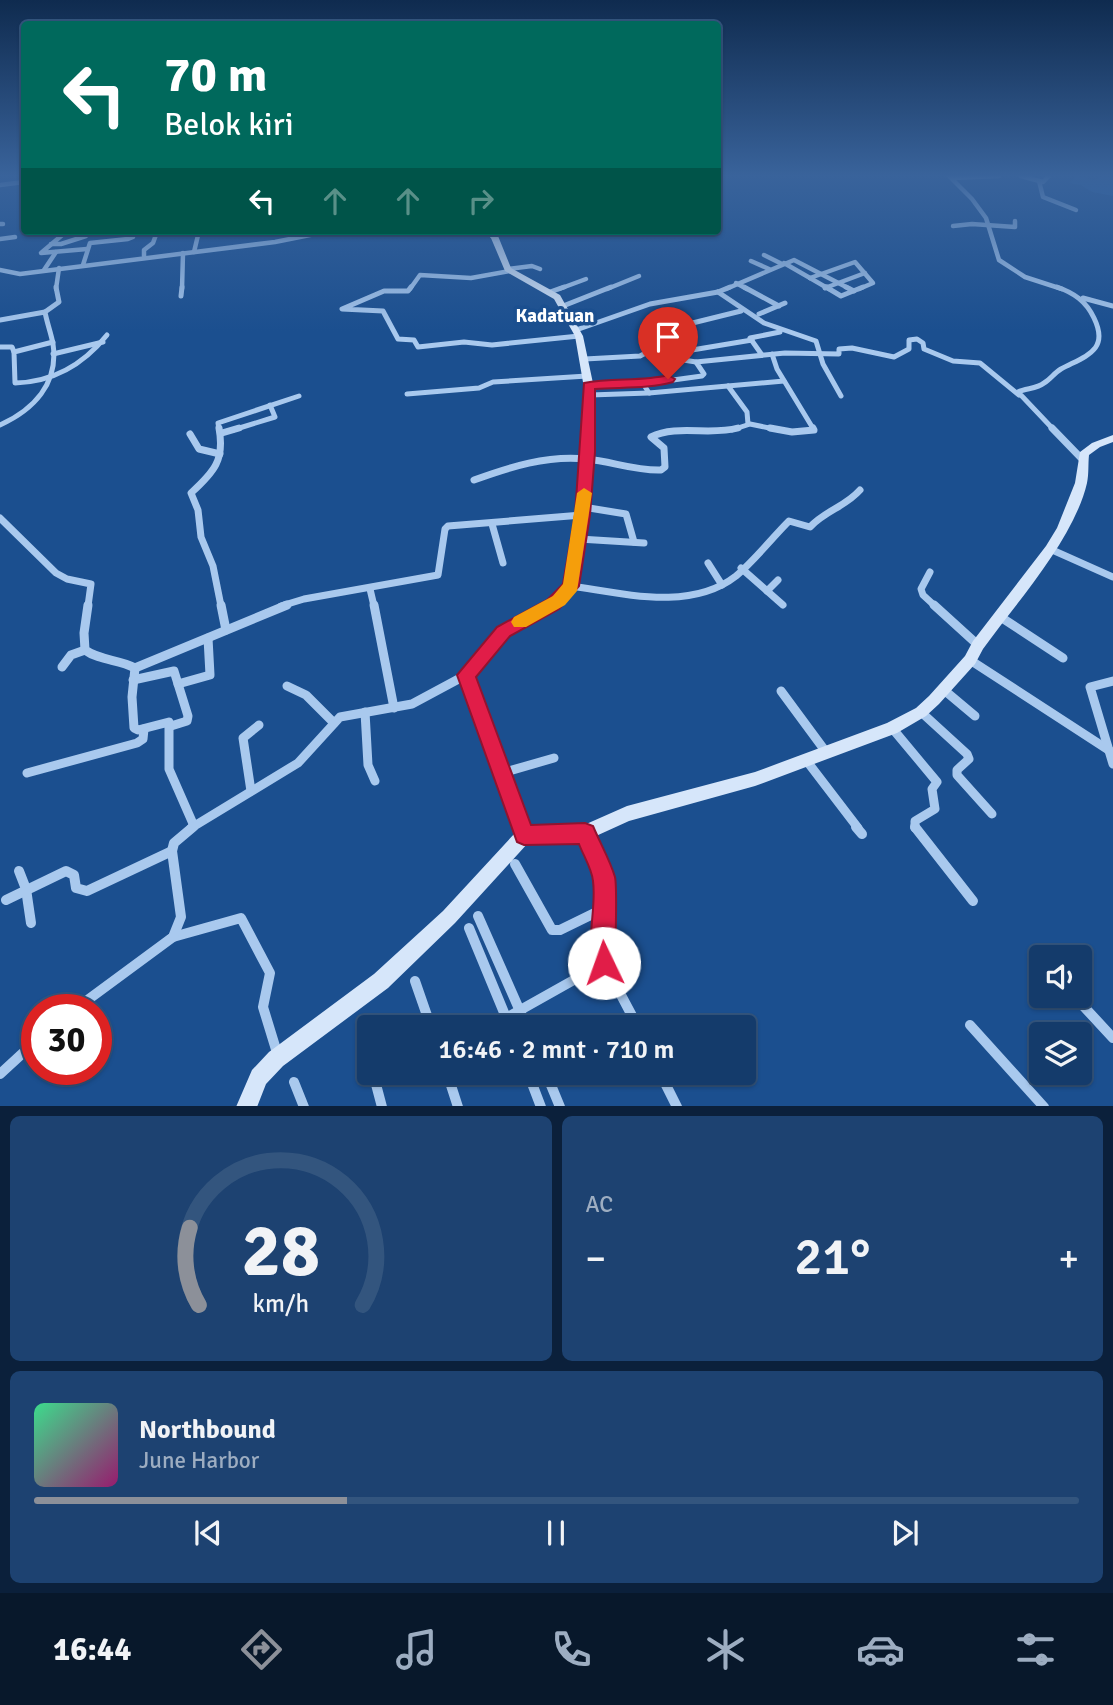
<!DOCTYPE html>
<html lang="id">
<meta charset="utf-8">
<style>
:root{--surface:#143b6b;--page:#1d4271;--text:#f1f3f6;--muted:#9dadc1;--line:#33557e;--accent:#8c9099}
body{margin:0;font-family:Signika,sans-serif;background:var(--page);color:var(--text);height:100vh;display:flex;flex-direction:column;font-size:26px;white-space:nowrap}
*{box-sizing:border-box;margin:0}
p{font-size:23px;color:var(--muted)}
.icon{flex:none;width:38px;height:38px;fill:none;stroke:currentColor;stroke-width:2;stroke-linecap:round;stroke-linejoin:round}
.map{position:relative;height:1106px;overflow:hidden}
.details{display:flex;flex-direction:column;gap:10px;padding:10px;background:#0b203b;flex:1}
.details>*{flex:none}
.top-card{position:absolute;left:21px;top:21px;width:700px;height:214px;border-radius:7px;box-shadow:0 2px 5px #0004,0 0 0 2px var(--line);background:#00695c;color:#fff;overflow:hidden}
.buttons{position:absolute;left:1029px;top:945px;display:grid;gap:14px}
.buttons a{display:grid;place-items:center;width:63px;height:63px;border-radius:7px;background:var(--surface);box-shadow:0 2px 5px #0004,0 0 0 2px var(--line);font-size:35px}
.speed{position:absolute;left:21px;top:994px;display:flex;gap:14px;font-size:35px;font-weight:700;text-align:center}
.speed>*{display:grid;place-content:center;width:91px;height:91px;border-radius:50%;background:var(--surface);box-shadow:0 2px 5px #0004,0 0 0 2px var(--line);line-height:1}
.speed .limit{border:10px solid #d22;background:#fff;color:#111}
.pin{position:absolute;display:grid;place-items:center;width:60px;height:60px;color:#fff;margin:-72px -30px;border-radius:50% 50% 50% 0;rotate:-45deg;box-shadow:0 0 7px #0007}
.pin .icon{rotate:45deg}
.me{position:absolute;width:77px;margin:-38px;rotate:357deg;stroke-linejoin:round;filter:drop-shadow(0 0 5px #0008)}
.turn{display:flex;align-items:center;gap:24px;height:147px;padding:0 28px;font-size:32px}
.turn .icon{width:91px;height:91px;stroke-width:2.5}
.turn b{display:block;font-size:49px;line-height:60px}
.lanes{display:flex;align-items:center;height:66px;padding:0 28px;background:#0003;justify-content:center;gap:35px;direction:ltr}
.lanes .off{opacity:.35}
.big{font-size:52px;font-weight:600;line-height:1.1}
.details .card{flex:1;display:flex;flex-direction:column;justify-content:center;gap:10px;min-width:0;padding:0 24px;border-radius:10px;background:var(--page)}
.details .dial{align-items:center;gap:0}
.dial svg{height:182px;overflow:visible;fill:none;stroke:var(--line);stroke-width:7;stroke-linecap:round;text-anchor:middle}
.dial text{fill:var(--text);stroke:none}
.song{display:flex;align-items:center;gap:21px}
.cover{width:84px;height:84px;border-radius:10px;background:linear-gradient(135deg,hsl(150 70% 55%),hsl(320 70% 35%))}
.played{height:7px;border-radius:4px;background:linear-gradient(90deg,var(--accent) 30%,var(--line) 30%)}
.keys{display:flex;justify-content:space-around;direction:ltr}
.heat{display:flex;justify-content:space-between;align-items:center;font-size:38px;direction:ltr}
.details .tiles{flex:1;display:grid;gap:10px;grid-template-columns:1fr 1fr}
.card:last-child{grid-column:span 2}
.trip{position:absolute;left:357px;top:1015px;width:399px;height:70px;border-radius:7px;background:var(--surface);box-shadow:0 2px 5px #0004,0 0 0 2px var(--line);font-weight:600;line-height:70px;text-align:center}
.dock{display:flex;height:112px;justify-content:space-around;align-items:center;background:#08182b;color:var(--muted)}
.dock .icon{width:49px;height:49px}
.dock .current{color:var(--accent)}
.dock b{font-size:32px;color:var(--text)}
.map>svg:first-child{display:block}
</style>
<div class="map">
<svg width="1113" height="1107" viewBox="0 0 1113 1107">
<rect width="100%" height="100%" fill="#1b4f8f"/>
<path fill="#2461a8" d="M1076,176L1094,180L1103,176L1113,178V196L1092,192L1081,185L1069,183Z"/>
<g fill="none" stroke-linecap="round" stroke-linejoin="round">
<g stroke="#a9c9ee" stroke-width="4.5">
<path d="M949,176L972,199L986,218L999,260L1025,277L1062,289"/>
<path d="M1021,176L1043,182L1049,176"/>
<path d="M953,178L999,176"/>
<path d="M1039,181L1043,197L1076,210"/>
<path d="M0,185L24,182"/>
<path d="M0,224H3"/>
<path d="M953,226L972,224L1015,227V221"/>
<path d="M67,231L41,253L87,249"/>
<path d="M492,236L517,231"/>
<path d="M0,239L15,237"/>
<path d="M51,244H61L86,236"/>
<path d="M194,252L199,231"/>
<path d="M764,255L782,264"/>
<path d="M144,256V250L153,243L157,232L166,231"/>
<path d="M751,261L769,269"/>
<path d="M784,263L810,278"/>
<path d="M83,265L90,243L128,239L133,237L134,233L145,231"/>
<path d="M508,269L532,266L540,269"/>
<path d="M0,270L20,274L275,242L330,231"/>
<path d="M44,270L56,252"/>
<path d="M810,278L829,289"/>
<path d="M810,278L855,262L873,283L859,289"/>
<path d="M736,283L747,289"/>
<path d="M825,288L865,273"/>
<path d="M56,289L59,268"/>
<path d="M182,289L183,253"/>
<path d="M410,289L420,275L471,278L510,271"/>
<path d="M559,289L586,279"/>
<path d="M607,289L639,276"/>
<path d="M726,289L794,260L850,289"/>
</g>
<g stroke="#a9c9ee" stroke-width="5">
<path d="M411,287L408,291H384L342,309L383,311L398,339L414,340L418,347L464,342L492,345L579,336"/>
<path d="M744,287L779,306"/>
<path d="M826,287L841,296L863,287"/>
<path d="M846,287L854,291"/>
<path d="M825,288L827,287"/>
<path d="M550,292L564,287"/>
<path d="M718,292L764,323L816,341L823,364L841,396"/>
<path d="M181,296L182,287"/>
<path d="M1083,298L1113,306"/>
<path d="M563,306L611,287"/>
<path d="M759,314L785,303"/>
<path d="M0,320L45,312"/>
<path d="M576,330L650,304L718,292L730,287"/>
<path d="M53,342L14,352L15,383C54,382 83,365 107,335"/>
<path d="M0,347H12L14,352"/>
<path d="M53,354L103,342"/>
<path d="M772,354L777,369L814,430"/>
<path d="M762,355L750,338L780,332"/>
<path d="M585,359L640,356L655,348L644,335L741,311"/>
<path d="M696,362L677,359L674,353L752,340"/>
<path d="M644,384L702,376L704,374L696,362L785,353L839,354V349L852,348L894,357L909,349V340L917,339L923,343L924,349L953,361L980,363L1019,395"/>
<path d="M589,386L642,382L649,393L784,381"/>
<path d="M728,386L747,412L748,424"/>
<path d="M407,394L479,388L493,382L587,376"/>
<path d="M590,395L649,393"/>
<path d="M0,425C33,410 59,384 53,344C51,333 47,323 45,312L59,302L56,287"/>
<path d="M219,430L218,423L299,396"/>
<path d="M233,430L275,417L270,405"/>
<path d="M732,430L750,424L779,430"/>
<path d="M1054,430L1018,392C1026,388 1037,389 1044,383C1051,379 1054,373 1061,369C1085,356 1110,351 1094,318C1086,301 1074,293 1057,287"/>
</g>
<g stroke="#a9c9ee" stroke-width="7">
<path d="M219,428C225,460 214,472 191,493L198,510L201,537L213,566L221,606"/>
<path d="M770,428L792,432L814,430L813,428"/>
<path d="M1052,428L1083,460"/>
<path d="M222,433L239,428"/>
<path d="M190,434L199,449L220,454"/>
<path d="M474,480C510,467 547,455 586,459C611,461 635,471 661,470L665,467L664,448L651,437C677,424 710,436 738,428"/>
<path d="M583,507L626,514L634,542"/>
<path d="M0,518L56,573L67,579L91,584L88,606"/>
<path d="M492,524L503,563"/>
<path d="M579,539L644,543"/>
<path d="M1050,549L1113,577"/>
<path d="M708,563L722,585"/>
<path d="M741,568L783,605"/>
<path d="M930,572L921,589L923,595L935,606"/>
<path d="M571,586C622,593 690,612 736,576C755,560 771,539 789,521L810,527C826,510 845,507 860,490"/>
<path d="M370,589L374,606"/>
<path d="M767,591L778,580"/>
<path d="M281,606L304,599L438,575L445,529L448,526L582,515"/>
</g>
<g stroke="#a9c9ee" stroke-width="9">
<path d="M88,605L84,633L85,650C100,661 119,659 135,668"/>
<path d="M221,605L226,630"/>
<path d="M374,605L394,708"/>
<path d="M934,605L978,645"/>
<path d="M999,616L1063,658"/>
<path d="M970,660L1110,751"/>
<path d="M62,667L71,655L85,650"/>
<path d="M135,668L287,605"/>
<path d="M135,668L132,697L134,728L138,730L169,722V769L194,826"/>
<path d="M133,680L174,671L188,716L187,721L171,726"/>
<path d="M1113,681L1090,687L1113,764"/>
<path d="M178,684L210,675L208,638"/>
<path d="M287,686L306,695L334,723"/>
<path d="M944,690L975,716"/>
<path d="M781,691L826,752"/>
<path d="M365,712L368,765L375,781"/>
<path d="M921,712L967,754L969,759L957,770V775L992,814"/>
<path d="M892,728L937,782L932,789L935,809L915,821V828"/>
<path d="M806,760L858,828"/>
<path d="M27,773L137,743L143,739L144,729"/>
<path d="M502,773L554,758"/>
<path d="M251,791L243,738L259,725"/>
<path d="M191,828L298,763L340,717L412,704L466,675"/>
</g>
<g stroke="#a9c9ee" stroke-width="10">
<path d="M856,827L862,834"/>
<path d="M915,827L973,901"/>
<path d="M585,834L604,880V963L638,1027"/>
<path d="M515,864L552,930H560L605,908"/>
<path d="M19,871L26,889L31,923"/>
<path d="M6,900L66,871L74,875L76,888L87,891L172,851"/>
<path d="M478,916L527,1027"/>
<path d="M469,928L510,1027"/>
<path d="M173,937L241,918L270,973L263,1007L278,1056"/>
<path d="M415,981L431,1027"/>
<path d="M1074,996L1113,1038"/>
<path d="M74,1010L173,937L181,917L172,851L174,843L193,827"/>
<path d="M506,1018L604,963"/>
<path d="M970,1025L1044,1107"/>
<path d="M362,1029L369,1058"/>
<path d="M373,1073L382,1107"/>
<path d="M447,1073L458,1107"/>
<path d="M528,1073L541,1107"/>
<path d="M546,1073L560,1107"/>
<path d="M660,1073L677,1107"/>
<path d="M0,1074L37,1040"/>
<path d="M294,1082L304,1107"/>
</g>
<path fill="#d6e6fa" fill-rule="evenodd" d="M488,231H496L511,268L560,295L583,336L594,388L593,452L588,515L577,586L564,603L509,636L473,676L529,827L584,825L627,806L755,772L887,723L916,708L929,696L965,656L973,641L1046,546L1057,528L1075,483L1080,452L1092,443L1113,435V442L1100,447L1089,455C1088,464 1089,474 1087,483C1074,539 1017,602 983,649L975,664L939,704L926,716L897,733L755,786L629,821L585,841L528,843L455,923L388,988L283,1066L266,1084L257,1107H236L252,1070L269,1052L374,974L443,911L515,833L459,675L499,628L554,597L565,584L576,515L583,452L584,388L575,336L554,299L505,271Z"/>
</g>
<linearGradient id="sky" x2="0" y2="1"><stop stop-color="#0f2b4f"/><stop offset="0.53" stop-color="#39639b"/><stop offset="1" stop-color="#39639b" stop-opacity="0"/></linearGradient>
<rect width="1113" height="331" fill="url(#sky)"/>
<path fill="#e11d48" stroke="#92132f" stroke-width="2" d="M668,375L675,379L673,382C649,389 621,387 595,389V452L590,515L579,586L559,609L510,636L476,677L531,825L585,823L593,826C600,843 610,860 615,877C617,886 616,965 613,971L604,975L596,971C584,942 597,911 593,881C592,869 583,855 579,844L524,845L517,842L457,675L497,627L547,600L563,584L575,515L584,383C612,377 642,382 668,375Z"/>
<path fill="#f59e0b" d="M584,488L592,493L577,591L565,605L526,627H514L511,622L514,617L553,596L563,584L577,493Z"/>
<g text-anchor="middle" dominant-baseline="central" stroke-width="7" stroke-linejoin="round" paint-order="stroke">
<g font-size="19" font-weight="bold" fill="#fff" stroke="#1b4f8f">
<text x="555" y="316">Kadatuan</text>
</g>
</g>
</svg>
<div class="buttons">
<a><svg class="icon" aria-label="sound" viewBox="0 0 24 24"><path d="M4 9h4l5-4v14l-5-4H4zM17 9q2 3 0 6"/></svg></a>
<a><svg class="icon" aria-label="layers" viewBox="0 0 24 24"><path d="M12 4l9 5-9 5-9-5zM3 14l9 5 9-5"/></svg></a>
</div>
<div class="speed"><div class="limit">30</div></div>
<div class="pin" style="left:668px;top:379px;background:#d93025"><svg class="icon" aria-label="arrive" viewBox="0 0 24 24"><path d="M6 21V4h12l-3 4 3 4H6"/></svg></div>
<svg class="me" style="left:604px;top:963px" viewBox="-20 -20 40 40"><circle r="19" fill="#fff"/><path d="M0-13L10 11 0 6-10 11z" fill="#e11d48"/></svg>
<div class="trip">16:46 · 2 mnt · 710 m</div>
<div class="top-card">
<div class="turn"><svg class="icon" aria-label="left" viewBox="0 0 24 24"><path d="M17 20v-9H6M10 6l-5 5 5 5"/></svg><div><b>70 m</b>Belok kiri</div></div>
<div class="lanes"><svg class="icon" aria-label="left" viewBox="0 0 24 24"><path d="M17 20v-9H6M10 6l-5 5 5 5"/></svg><svg class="icon off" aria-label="ahead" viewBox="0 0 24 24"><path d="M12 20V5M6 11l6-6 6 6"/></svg><svg class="icon off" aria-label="ahead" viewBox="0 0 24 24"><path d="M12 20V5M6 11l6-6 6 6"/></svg><svg class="icon off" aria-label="right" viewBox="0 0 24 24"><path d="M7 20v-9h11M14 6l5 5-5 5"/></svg></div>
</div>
</div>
<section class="details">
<div class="tiles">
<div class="card dial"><svg viewBox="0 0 100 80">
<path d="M14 69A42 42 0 1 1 86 69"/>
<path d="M14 69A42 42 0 0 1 10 35" stroke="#8c9099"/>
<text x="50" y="56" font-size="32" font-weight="700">28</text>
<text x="50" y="72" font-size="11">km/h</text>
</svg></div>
<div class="card"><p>AC</p>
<div class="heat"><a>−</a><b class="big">21°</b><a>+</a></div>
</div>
<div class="card">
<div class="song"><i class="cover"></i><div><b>Northbound</b><p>June Harbor</p></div></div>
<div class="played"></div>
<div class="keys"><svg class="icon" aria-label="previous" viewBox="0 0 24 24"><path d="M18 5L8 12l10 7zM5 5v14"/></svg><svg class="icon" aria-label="pause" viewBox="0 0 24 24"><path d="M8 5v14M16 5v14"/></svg><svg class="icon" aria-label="next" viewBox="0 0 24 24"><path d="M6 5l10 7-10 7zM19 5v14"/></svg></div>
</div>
</div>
</section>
<nav class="dock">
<b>16:44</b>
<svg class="icon current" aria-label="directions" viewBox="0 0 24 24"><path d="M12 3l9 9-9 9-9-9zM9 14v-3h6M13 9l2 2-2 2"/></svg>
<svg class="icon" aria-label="music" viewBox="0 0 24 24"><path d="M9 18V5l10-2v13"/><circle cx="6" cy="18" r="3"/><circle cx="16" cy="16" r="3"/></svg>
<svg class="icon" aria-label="phone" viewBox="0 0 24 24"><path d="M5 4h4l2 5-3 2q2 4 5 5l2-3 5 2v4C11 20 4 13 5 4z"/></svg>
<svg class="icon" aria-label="climate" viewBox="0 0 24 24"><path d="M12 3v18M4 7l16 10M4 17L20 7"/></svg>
<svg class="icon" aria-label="car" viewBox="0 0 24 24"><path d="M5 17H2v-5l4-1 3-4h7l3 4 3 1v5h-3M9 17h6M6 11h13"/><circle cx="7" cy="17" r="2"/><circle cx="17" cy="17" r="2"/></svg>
<svg class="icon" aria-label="filters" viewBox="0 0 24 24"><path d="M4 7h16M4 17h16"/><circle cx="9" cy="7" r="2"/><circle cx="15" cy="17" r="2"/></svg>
</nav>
